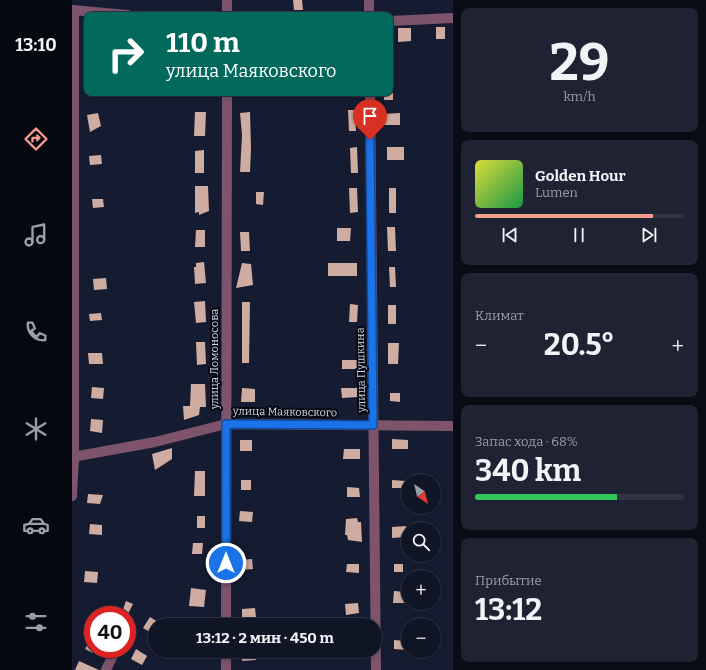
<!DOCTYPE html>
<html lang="ru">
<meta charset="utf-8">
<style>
:root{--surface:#101526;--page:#1e2232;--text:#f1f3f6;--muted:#9c9fa7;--line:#303443;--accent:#f49d8d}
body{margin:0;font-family:Bitter,serif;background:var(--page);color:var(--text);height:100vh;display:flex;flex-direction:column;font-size:15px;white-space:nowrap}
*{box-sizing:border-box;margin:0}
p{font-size:13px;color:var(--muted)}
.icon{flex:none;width:22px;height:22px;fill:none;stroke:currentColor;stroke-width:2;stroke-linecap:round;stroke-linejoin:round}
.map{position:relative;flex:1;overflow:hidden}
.details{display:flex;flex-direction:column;gap:8px;padding:8px;background:#090c15;width:253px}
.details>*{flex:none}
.top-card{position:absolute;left:12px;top:12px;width:309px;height:84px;border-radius:8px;box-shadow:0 2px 6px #0003,0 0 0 1px var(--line);background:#00695c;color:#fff;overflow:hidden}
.needle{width:26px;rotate:145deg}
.controls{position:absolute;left:329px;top:474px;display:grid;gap:8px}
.controls a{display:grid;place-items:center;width:40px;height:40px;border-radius:50%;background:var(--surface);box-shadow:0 2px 6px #0003,0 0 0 1px var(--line);font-size:20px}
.speed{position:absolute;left:12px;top:606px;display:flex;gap:8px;font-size:20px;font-weight:700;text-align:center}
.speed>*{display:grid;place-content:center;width:52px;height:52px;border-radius:50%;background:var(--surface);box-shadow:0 2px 6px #0003,0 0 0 1px var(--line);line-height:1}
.speed .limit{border:6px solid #d22;background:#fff;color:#111}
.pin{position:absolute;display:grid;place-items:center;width:34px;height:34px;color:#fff;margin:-41px -17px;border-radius:50% 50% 50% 0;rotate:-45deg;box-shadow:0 0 4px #0007}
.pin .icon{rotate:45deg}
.me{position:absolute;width:44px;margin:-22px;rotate:0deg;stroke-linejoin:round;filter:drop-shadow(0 0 3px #0008)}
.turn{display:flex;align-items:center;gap:14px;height:84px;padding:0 16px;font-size:18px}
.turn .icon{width:52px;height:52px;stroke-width:2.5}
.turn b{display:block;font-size:28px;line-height:34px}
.big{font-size:30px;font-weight:700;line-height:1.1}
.details .tile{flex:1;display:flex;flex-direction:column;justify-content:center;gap:6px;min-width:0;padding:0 14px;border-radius:8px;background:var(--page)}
.details .dial{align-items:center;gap:0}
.dial b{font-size:52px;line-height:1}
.song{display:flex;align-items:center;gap:12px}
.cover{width:48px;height:48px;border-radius:6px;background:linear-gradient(135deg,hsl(60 70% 55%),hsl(140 70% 35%))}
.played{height:4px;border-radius:2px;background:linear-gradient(90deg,var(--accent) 85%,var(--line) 85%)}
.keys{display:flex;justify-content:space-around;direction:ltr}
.heat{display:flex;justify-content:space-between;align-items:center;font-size:22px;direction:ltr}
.charge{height:6px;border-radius:3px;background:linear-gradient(90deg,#34c759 68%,var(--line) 0)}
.trip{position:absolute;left:76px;top:618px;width:234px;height:40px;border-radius:20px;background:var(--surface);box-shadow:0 2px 6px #0003,0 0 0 1px var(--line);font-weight:700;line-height:40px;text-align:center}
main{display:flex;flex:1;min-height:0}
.menu{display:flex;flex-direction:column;width:72px;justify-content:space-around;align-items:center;background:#06080f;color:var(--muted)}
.menu .icon{width:28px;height:28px}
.menu .selected{color:var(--accent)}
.menu b{font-size:18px;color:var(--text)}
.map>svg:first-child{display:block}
</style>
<main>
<nav class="menu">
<b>13:10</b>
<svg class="icon selected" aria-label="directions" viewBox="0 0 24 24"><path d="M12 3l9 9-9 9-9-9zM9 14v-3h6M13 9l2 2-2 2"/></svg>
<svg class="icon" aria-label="music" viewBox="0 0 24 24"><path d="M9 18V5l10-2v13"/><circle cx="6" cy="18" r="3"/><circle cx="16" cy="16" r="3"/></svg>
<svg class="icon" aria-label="phone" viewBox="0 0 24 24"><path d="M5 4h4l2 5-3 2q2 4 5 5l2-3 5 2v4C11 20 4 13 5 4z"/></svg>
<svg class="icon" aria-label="climate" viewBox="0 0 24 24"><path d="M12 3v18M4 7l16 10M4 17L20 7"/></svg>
<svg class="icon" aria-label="car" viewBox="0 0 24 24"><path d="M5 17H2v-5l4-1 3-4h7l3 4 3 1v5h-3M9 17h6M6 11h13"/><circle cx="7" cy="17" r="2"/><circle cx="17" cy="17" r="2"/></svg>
<svg class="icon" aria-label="filters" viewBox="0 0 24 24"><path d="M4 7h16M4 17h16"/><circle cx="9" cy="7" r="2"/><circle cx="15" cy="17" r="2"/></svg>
</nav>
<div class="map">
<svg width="381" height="670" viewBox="0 0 381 670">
<rect width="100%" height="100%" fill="#151c32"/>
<g fill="#cfaca1">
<path d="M221,0H230L231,10H222Z"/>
<rect x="364" y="27" width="9" height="12"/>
<path d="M326,28H339V41L326,42Z"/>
<rect x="312" y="93" width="9" height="7"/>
<path d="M276,110H283L284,131H277Z"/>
<path d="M123,112H134L133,136H122Z"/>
<path d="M178,112L179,149L178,172H168L170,135L168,113Z"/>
<path d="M26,113L29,126L18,132L15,115Z"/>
<path d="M328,113V125H312L311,114Z"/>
<path d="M285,147L286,173H279L278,148Z"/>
<rect x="315" y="147" width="17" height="13"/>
<path d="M132,150V173H123V151Z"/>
<path d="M29,155L30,164L18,165L17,156Z"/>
<path d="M123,186H136L137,211L127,215V212L123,213Z"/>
<path d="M277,188H285L286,212L278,213Z"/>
<rect x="317" y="188" width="7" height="25"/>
<path d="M184,192H192L191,205L184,204Z"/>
<path d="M20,199H31L32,207L21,208Z"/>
<path d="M315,227H323L324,251H316Z"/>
<path d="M265,228H279L278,241H265Z"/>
<path d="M124,230H133V247H123Z"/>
<path d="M168,232H177L178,251H169Z"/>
<path d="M132,262L134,283L123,284L122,267H124V263Z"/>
<path d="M170,263L179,264L181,285L164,288Z"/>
<rect x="256" y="263" width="29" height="13"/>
<path d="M317,267H323L324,287H318Z"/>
<path d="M34,278L35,289L22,290L21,279Z"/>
<path d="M133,301L134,322L124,323L122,302Z"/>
<path d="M170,302H178L177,363H170Z"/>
<path d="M278,304L286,305L285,322H277Z"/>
<rect x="316" y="305" width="8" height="19"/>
<path d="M29,313L30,320L18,321L17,314Z"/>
<path d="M124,342H133L134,364L125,365Z"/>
<path d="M316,343H327L326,364H316Z"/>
<path d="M16,353H30L31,364H17Z"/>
<path d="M270,360H286L285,369H270Z"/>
<path d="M119,384H133L134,407H128L127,415L112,420L111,406H118Z"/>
<path d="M20,387L32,388L31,399L19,398Z"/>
<path d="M170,388L183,389V402H169Z"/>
<path d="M269,388H285L286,397L270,398Z"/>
<path d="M318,393H328V402L318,401Z"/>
<path d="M19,419L31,420L30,433L18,431Z"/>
<path d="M320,439L336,440V449H320Z"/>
<rect x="168" y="440" width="12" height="11"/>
<path d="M100,448V459L83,470L80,454Z"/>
<path d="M272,449H288V459H271Z"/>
<path d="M123,471H133V496H122Z"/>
<rect x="169" y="480" width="10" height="10"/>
<path d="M320,480L334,481V488H320Z"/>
<path d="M275,487L287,488L288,497H275Z"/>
<path d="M16,494L31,495L28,504L15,503Z"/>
<path d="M168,511L181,512L180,522L167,521Z"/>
<rect x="125" y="516" width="8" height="12"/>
<path d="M285,518L286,522H289L290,542L276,540L275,535H273L274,519Z"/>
<path d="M18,524L30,525V535L17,534Z"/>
<path d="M334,526L335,537L320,538V527Z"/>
<path d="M121,543H131L130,554H120Z"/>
<path d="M180,559L181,569L169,570L168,560Z"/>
<path d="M275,564H287V573L274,572Z"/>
<rect x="322" y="564" width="9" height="8"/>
<path d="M13,571L26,572L25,583L12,582Z"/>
<path d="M119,588L134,590L132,607L117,606Z"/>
<path d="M322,591L334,592L333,603H321Z"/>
<path d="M54,601L61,604L56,614L50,612Z"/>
<path d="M286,603L287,613L274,615L273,604Z"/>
<path d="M183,608L184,618L170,619V609Z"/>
<path d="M78,617L91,625H83V635L71,628Z"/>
<path d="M21,634V653L13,649Z"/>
<path d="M322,640L335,641V650L322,649Z"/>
<path d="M64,649L75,656L70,665L59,659Z"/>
<path d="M170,651H184V660L170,661Z"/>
<path d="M7,661L27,670H3Z"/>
</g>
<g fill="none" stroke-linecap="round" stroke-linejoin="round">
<g stroke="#7d546b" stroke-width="10">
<path d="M155,0V15"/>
<path d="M297,0V15"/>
<path d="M0,10L56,15"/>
<path d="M318,21L381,18"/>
<path d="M298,93L304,670"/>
<path d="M0,457L83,442L154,424L381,426"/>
<path d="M0,496L2,457V10"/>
<path d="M154,625L155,93"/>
<path d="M154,651V670"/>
<path d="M34,670L44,649"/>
</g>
</g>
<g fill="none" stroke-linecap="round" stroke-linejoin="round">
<defs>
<path id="route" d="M154,563V424L301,425L298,140"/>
</defs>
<use href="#route" stroke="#114b97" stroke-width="10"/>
<use href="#route" stroke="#1a73e8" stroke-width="7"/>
</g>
<g text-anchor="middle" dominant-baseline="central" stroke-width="4" stroke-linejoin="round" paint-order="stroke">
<g font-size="11" fill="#d0d6e5" stroke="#050710">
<text transform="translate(142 359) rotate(-90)">улица Ломоносова</text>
<text transform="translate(289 370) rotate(-91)">улица Пушкина</text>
<text transform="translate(213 412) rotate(1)">улица Маяковского</text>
</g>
</g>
</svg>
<div class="controls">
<a><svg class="needle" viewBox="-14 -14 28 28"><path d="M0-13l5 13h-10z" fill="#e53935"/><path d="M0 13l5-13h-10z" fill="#9c9fa7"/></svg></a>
<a><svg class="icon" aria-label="search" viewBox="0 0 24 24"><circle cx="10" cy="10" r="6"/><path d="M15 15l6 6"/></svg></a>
<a>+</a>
<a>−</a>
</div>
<div class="speed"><div class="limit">40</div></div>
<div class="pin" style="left:298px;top:140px;background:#d93025"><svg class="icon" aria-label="arrive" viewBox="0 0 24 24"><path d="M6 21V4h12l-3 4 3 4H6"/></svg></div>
<svg class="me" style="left:154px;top:563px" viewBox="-20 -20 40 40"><circle r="17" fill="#1a73e8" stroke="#fff" stroke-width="3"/><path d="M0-11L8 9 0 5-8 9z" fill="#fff"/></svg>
<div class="trip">13:12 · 2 мин · 450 m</div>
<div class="top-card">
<div class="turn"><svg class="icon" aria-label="right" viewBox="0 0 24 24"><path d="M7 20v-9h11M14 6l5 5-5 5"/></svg><div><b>110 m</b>улица Маяковского</div></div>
</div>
</div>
<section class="details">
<div class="tile dial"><b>29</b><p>km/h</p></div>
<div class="tile">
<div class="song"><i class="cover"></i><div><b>Golden Hour</b><p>Lumen</p></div></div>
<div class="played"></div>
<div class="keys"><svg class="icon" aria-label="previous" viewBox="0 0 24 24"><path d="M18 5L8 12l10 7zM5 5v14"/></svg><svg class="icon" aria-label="pause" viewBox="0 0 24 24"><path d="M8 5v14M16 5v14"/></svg><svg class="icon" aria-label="next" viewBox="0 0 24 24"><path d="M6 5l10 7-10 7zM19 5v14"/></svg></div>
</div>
<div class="tile"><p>Климат</p>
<div class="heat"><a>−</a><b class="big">20.5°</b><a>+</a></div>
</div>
<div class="tile"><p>Запас хода · 68%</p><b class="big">340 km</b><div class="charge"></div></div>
<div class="tile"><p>Прибытие</p><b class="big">13:12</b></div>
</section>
</main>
